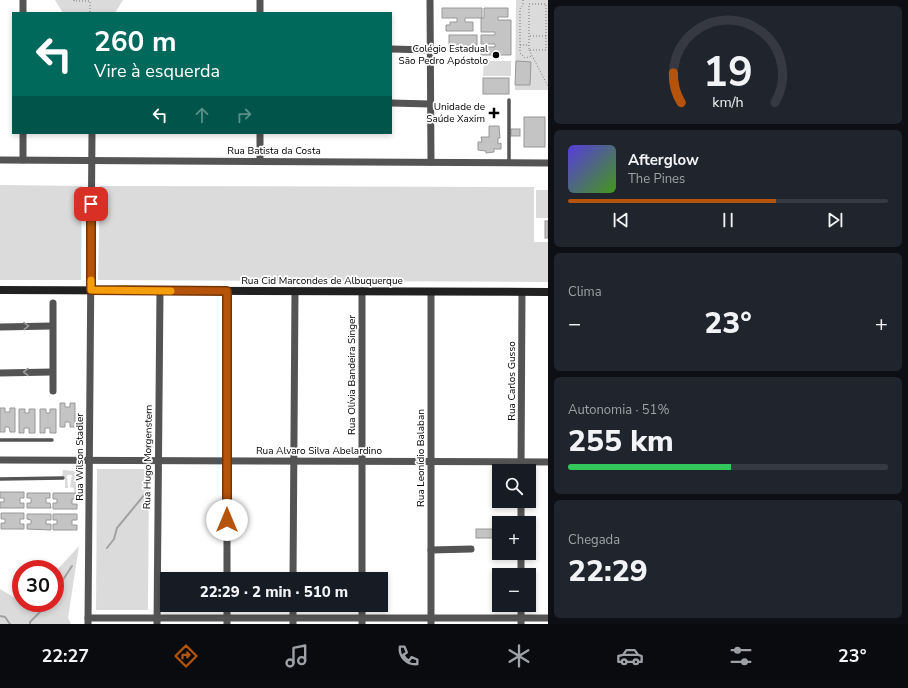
<!DOCTYPE html>
<html lang="pt">
<meta charset="utf-8">
<style>
:root{--surface:#171b24;--page:#20242c;--text:#f1f3f6;--muted:#9ea1a6;--line:#363941;--accent:#b45309}
body{margin:0;font-family:"Nunito Sans",sans-serif;background:var(--page);color:var(--text);height:100vh;display:flex;flex-direction:column;font-size:15px;white-space:nowrap}
*{box-sizing:border-box;margin:0}
p{font-size:13px;color:var(--muted)}
.icon{flex:none;width:22px;height:22px;fill:none;stroke:currentColor;stroke-width:2;stroke-linecap:round;stroke-linejoin:round}
.map{position:relative;flex:1;overflow:hidden}
.panel{display:flex;flex-direction:column;gap:6px;padding:6px;background:#0d0f14;width:360px}
.panel>*{flex:none}
.guide{position:absolute;left:12px;top:12px;width:380px;height:122px;border-radius:0px;box-shadow:0 2px 6px #0003;background:#00695c;color:#fff;overflow:hidden}
.tools{position:absolute;left:492px;top:464px;display:grid;gap:8px}
.tools a{display:grid;place-items:center;width:44px;height:44px;border-radius:0px;background:var(--surface);box-shadow:0 2px 6px #0003;font-size:20px}
.speed{position:absolute;left:12px;top:560px;display:flex;gap:8px;font-size:20px;font-weight:700;text-align:center}
.speed>*{display:grid;place-content:center;width:52px;height:52px;border-radius:50%;background:var(--surface);box-shadow:0 2px 6px #0003;line-height:1}
.speed .limit{border:6px solid #d22;background:#fff;color:#111}
.pin{position:absolute;display:grid;place-items:center;width:34px;height:34px;color:#fff;margin:-17px;border-radius:8px;box-shadow:0 2px 6px #0006}
.me{position:absolute;width:44px;margin:-22px;rotate:0deg;stroke-linejoin:round;filter:drop-shadow(0 0 3px #0008)}
.turn{display:flex;align-items:center;gap:14px;height:84px;padding:0 16px;font-size:18px}
.turn .icon{width:52px;height:52px;stroke-width:2.5}
.turn b{display:block;font-size:28px;line-height:34px}
.lanes{display:flex;align-items:center;height:38px;padding:0 16px;background:#0003;justify-content:center;gap:20px;direction:ltr}
.lanes .off{opacity:.35}
.big{font-size:30px;font-weight:800;line-height:1.1}
.panel .tile{flex:1;display:flex;flex-direction:column;justify-content:center;gap:6px;min-width:0;padding:0 14px;border-radius:6px;background:var(--page)}
.panel .dial{align-items:center;gap:0}
.dial svg{height:104px;overflow:visible;fill:none;stroke:var(--line);stroke-width:7;stroke-linecap:round;text-anchor:middle}
.dial text{fill:var(--text);stroke:none}
.song{display:flex;align-items:center;gap:12px}
.cover{width:48px;height:48px;border-radius:6px;background:linear-gradient(135deg,hsl(250 70% 55%),hsl(100 70% 35%))}
.played{height:4px;border-radius:2px;background:linear-gradient(90deg,var(--accent) 65%,var(--line) 65%)}
.keys{display:flex;justify-content:space-around;direction:ltr}
.heat{display:flex;justify-content:space-between;align-items:center;font-size:22px;direction:ltr}
.charge{height:6px;border-radius:3px;background:linear-gradient(90deg,#34c759 51%,var(--line) 0)}
.trip{position:absolute;left:160px;top:572px;width:228px;height:40px;border-radius:0px;background:var(--surface);box-shadow:0 2px 6px #0003;font-weight:800;line-height:40px;text-align:center}
.tabs{display:flex;height:64px;justify-content:space-around;align-items:center;background:#090b0e;color:var(--muted)}
.tabs .icon{width:28px;height:28px}
.tabs .on{color:var(--accent)}
.tabs b{font-size:18px;color:var(--text)}
main{display:flex;flex:1;min-height:0}
.map>svg:first-child{display:block}
</style>
<main>
<div class="map">
<svg width="548" height="624" viewBox="0 0 548 624">
<rect width="100%" height="100%" fill="#fff"/>
<g fill="#dbdbdb">
<path d="M55,0H123L115,13H63Z"/>
<path d="M516,0H548V90H515Z"/>
<path d="M484,61H511V76H483Z"/>
<path d="M0,185L82,186L81,280H0Z"/>
<path d="M100,186L534,187V242H548V282L98,280Z"/>
<rect x="536" y="190" width="12" height="28"/>
<path d="M97,469H149L148,610H96Z"/>
<path d="M63,470L76,471V494H74V488L70,487L72,475H67L68,488H65V477H62Z"/>
<path d="M79,546L68,618L71,624H0V589L25,604L55,603V572Z"/>
</g>
<g fill="none" stroke-linecap="round" stroke-linejoin="round">
<g stroke="#a2a2a2" stroke-width="2">
<path d="M107,548L114,539L117,528L145,494"/>
<path d="M55,592L72,566"/>
<path d="M0,616L5,617L10,624"/>
<path d="M30,624V622L49,603"/>
</g>
</g>
<g fill="#c4c4c4" stroke="#989898">
<path d="M442,8H482V18H465V22H473V31H446V25H450V22H457V18H442Z"/>
<path d="M484,8H508V17H498V20H511V55H481V47H495V44H481V35H495V32H481V18H484Z"/>
<rect x="449" y="35" width="28" height="13"/>
<path d="M516,61L531,62L530,85H515Z"/>
<rect x="483" y="78" width="26" height="16"/>
<rect x="524" y="117" width="21" height="30"/>
<path d="M489,126H499L500,138H498V144L501,143V149H495L494,148V152L486,153V151L478,150V142H482L481,137H489Z"/>
<rect x="511" y="129" width="9" height="7"/>
<rect x="545" y="221" width="3" height="17"/>
<path d="M60,403H65V407H70V403H75V427H70V422H65V427H60Z"/>
<path d="M0,408H5V412H10V408H15V432H10L9,427H5V432H0Z"/>
<path d="M19,409H25V413H29V409H35V433H29V428H24V433H19Z"/>
<path d="M40,409H46V413H50V409H56V433H50V428H45V433H40Z"/>
<path d="M0,492H24V498H20V503H24V508H0V502H4V498H0Z"/>
<path d="M27,493H50V498H46V503H50L51,508H27V503H31V498H27Z"/>
<path d="M53,493H77V499H72V504H77V509H53V503H57V499H53Z"/>
<path d="M1,513H24V519H20V524H24V529H1V523H5V519H1Z"/>
<path d="M27,514H51V520H46V524H51V530L27,529V524H31V520L27,519Z"/>
<path d="M53,514H77V520H72V525H77V530H53V524H57V520H53Z"/>
<rect x="476" y="529" width="22" height="9"/>
</g>
<g fill="none" stroke-linecap="round" stroke-linejoin="round">
<g stroke="#767676" stroke-width="1" stroke-dasharray="1 2" stroke-linecap="butt">
<path d="M74,0V1H90V13"/>
<path d="M523,0V5L520,9V53L525,58L532,56"/>
<rect x="529" y="4" width="17" height="46"/>
<path d="M530,36H546"/>
<path d="M520,45H528"/>
<path d="M529,50L548,86"/>
</g>
<g stroke="#545454" stroke-width="3.5">
<path d="M509,163V100"/>
<path d="M0,440H52"/>
<path d="M0,479L63,478"/>
</g>
<g stroke="#545454" stroke-width="7">
<path d="M430,0L431,162"/>
<path d="M23,13V0"/>
<path d="M260,13V0"/>
<path d="M391,49L430,50"/>
<path d="M391,103L430,104"/>
<path d="M0,160L548,163"/>
<path d="M23,160V133"/>
<path d="M260,161V133"/>
<path d="M431,292V624"/>
<path d="M53,303V391"/>
<path d="M0,327L52,326"/>
<path d="M0,373L52,372"/>
<path d="M0,460L548,462"/>
<path d="M521,471L522,292"/>
<path d="M521,523V501"/>
<path d="M431,550L471,549"/>
<path d="M521,575V553"/>
<path d="M227,579V291"/>
<path d="M293,579L295,291"/>
<path d="M362,579V291"/>
<path d="M227,605V624"/>
<path d="M88,618H548"/>
<path d="M88,624L92,133"/>
<path d="M157,624L160,291"/>
<path d="M293,624V605"/>
<path d="M362,624V605"/>
<path d="M521,624V605"/>
</g>
<path stroke="#212121" stroke-width="8" d="M0,290L548,292"/>
</g>
<defs><path id="oneway-chevron" d="M-2-3.5L2.5 0L-2 3.5" fill="none" stroke-width="1.6" stroke-linecap="round" stroke-linejoin="round"/></defs>
<g stroke="#989898">
<use href="#oneway-chevron" transform="translate(26 326) rotate(-1)"/>
<use href="#oneway-chevron" transform="translate(26 372) rotate(180)"/>
</g>
<g fill="none" stroke-linecap="round" stroke-linejoin="round">
<defs>
<path id="route" d="M91,204V290L227,291V520"/>
</defs>
<use href="#route" stroke="#753606" stroke-width="10"/>
<use href="#route" stroke="#b45309" stroke-width="7"/>
<path stroke="#f59e0b" stroke-width="7" d="M91,280V290L171,291"/>
</g>
<g fill="#000" stroke="#fff" stroke-width="1.5">
<circle cx="496" cy="55" r="4"/>
<path d="M492 107h4v4h4v4h-4v4h-4v-4h-4v-4h4z"/>
</g>
<g text-anchor="middle" dominant-baseline="central" stroke-width="3.5" stroke-linejoin="round" paint-order="stroke">
<g font-size="10" fill="#000" stroke="#fff" text-anchor="end">
<text x="488" y="49">Colégio Estadual<tspan x="488" dy="12">São Pedro Apóstolo</tspan></text>
<text x="485" y="107">Unidade de<tspan x="485" dy="12">Saúde Xaxim</tspan></text>
</g>
<g font-size="10" fill="#000" stroke="#fff">
<text x="274" y="151">Rua Batista da Costa</text>
<text x="322" y="281">Rua Cid Marcondes de Albuquerque</text>
<text transform="translate(352 375) rotate(-90)">Rua Olívia Bandeira Singer</text>
<text transform="translate(512 381) rotate(-90)">Rua Carlos Gusso</text>
<text x="319" y="451">Rua Alvaro Silva Abelardino</text>
<text transform="translate(80 457) rotate(-90)">Rua Wilson Stadler</text>
<text transform="translate(148 457) rotate(-89)">Rua Hugo Morgenstern</text>
<text transform="translate(421 458) rotate(-90)">Rua Leonídio Balaban</text>
</g>
</g>
</svg>
<div class="tools">
<a><svg class="icon" aria-label="search" viewBox="0 0 24 24"><circle cx="10" cy="10" r="6"/><path d="M15 15l6 6"/></svg></a>
<a>+</a>
<a>−</a>
</div>
<div class="speed"><div class="limit">30</div></div>
<div class="pin" style="left:91px;top:204px;background:#d93025"><svg class="icon" aria-label="arrive" viewBox="0 0 24 24"><path d="M6 21V4h12l-3 4 3 4H6"/></svg></div>
<svg class="me" style="left:227px;top:520px" viewBox="-20 -20 40 40"><circle r="19" fill="#fff"/><path d="M0-13L10 11 0 6-10 11z" fill="#b45309"/></svg>
<div class="trip">22:29 · 2 min · 510 m</div>
<div class="guide">
<div class="turn"><svg class="icon" aria-label="left" viewBox="0 0 24 24"><path d="M17 20v-9H6M10 6l-5 5 5 5"/></svg><div><b>260 m</b>Vire à esquerda</div></div>
<div class="lanes"><svg class="icon" aria-label="left" viewBox="0 0 24 24"><path d="M17 20v-9H6M10 6l-5 5 5 5"/></svg><svg class="icon off" aria-label="ahead" viewBox="0 0 24 24"><path d="M12 20V5M6 11l6-6 6 6"/></svg><svg class="icon off" aria-label="right" viewBox="0 0 24 24"><path d="M7 20v-9h11M14 6l5 5-5 5"/></svg></div>
</div>
</div>
<section class="panel">
<div class="tile dial"><svg viewBox="0 0 100 80">
<path d="M14 69A42 42 0 1 1 86 69"/>
<path d="M14 69A42 42 0 0 1 8 46" stroke="#b45309"/>
<text x="50" y="56" font-size="32" font-weight="700">19</text>
<text x="50" y="72" font-size="11">km/h</text>
</svg></div>
<div class="tile">
<div class="song"><i class="cover"></i><div><b>Afterglow</b><p>The Pines</p></div></div>
<div class="played"></div>
<div class="keys"><svg class="icon" aria-label="previous" viewBox="0 0 24 24"><path d="M18 5L8 12l10 7zM5 5v14"/></svg><svg class="icon" aria-label="pause" viewBox="0 0 24 24"><path d="M8 5v14M16 5v14"/></svg><svg class="icon" aria-label="next" viewBox="0 0 24 24"><path d="M6 5l10 7-10 7zM19 5v14"/></svg></div>
</div>
<div class="tile"><p>Clima</p>
<div class="heat"><a>−</a><b class="big">23°</b><a>+</a></div>
</div>
<div class="tile"><p>Autonomia · 51%</p><b class="big">255 km</b><div class="charge"></div></div>
<div class="tile"><p>Chegada</p><b class="big">22:29</b></div>
</section>
</main>
<nav class="tabs">
<b>22:27</b>
<svg class="icon on" aria-label="directions" viewBox="0 0 24 24"><path d="M12 3l9 9-9 9-9-9zM9 14v-3h6M13 9l2 2-2 2"/></svg>
<svg class="icon" aria-label="music" viewBox="0 0 24 24"><path d="M9 18V5l10-2v13"/><circle cx="6" cy="18" r="3"/><circle cx="16" cy="16" r="3"/></svg>
<svg class="icon" aria-label="phone" viewBox="0 0 24 24"><path d="M5 4h4l2 5-3 2q2 4 5 5l2-3 5 2v4C11 20 4 13 5 4z"/></svg>
<svg class="icon" aria-label="climate" viewBox="0 0 24 24"><path d="M12 3v18M4 7l16 10M4 17L20 7"/></svg>
<svg class="icon" aria-label="car" viewBox="0 0 24 24"><path d="M5 17H2v-5l4-1 3-4h7l3 4 3 1v5h-3M9 17h6M6 11h13"/><circle cx="7" cy="17" r="2"/><circle cx="17" cy="17" r="2"/></svg>
<svg class="icon" aria-label="filters" viewBox="0 0 24 24"><path d="M4 7h16M4 17h16"/><circle cx="9" cy="7" r="2"/><circle cx="15" cy="17" r="2"/></svg>
<b>23°</b>
</nav>
